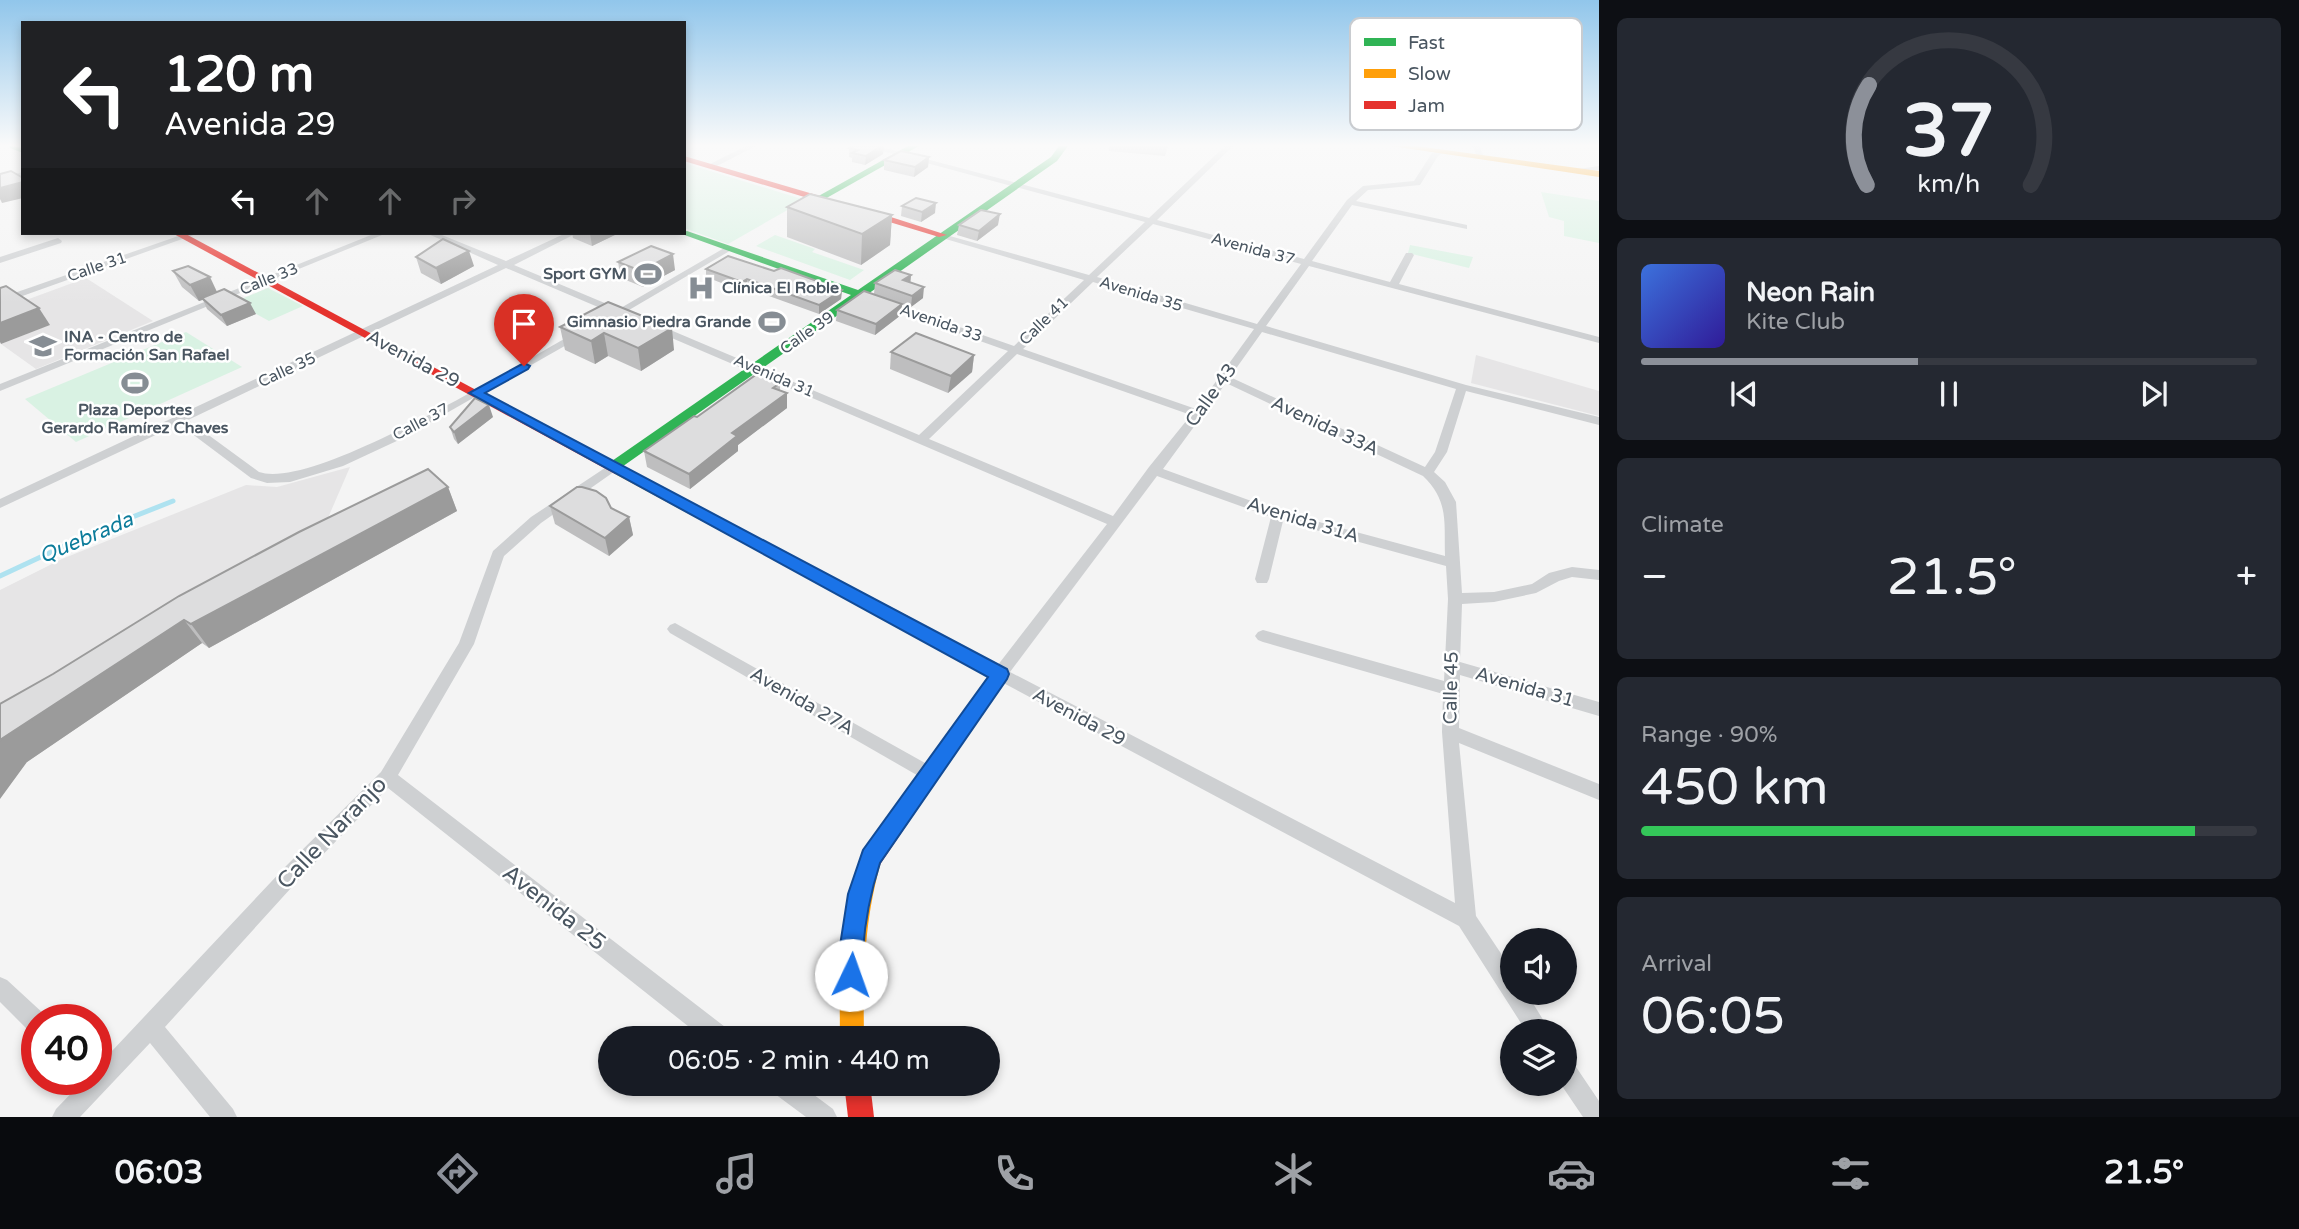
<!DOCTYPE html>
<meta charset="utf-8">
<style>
:root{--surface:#171b24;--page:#242831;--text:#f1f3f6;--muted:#9ea1a6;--line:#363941;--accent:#8c9099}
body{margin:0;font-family:"Varela Round",sans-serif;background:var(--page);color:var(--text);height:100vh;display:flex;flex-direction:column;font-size:26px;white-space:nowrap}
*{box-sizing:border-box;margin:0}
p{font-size:23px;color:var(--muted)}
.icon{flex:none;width:38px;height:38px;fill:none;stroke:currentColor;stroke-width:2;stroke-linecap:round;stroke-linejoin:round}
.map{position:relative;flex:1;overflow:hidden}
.panel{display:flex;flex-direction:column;gap:18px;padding:18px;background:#0d0f14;width:700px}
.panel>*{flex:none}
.hud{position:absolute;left:21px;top:21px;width:665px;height:214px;border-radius:0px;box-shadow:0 4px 10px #0003;background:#202124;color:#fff;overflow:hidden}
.fabs{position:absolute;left:1500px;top:928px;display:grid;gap:14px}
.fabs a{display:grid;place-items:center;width:77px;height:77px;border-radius:50%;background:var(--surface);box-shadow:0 4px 10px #0003;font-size:35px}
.speed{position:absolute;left:21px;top:1004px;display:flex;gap:14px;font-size:35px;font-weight:700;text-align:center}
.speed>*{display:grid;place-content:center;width:91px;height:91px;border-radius:50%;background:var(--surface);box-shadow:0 4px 10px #0003;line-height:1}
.speed .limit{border:10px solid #d22;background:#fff;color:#111}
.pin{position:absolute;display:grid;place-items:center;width:60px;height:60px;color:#fff;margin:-72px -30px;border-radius:50% 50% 50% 0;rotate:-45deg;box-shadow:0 0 7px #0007}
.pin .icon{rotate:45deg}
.me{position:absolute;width:77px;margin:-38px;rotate:3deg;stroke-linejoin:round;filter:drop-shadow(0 0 5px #0008)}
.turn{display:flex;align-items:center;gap:24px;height:147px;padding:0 28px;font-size:32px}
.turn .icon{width:91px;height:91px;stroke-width:2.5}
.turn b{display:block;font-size:49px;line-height:60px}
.lanes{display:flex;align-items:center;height:66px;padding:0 28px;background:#0003;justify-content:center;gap:35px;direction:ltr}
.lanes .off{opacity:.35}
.big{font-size:52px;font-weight:600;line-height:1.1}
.panel .tile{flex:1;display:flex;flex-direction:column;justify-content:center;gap:10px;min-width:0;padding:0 24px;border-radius:10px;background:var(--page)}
.panel .dial{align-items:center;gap:0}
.dial svg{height:182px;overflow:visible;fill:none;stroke:var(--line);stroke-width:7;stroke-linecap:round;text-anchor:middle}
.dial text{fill:var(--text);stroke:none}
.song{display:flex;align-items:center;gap:21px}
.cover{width:84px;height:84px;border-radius:10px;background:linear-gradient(135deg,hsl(220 70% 55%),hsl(250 70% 35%))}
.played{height:7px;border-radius:4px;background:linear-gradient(90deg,var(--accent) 45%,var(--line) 45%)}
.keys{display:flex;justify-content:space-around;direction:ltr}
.heat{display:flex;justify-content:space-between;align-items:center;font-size:38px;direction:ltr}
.charge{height:10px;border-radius:5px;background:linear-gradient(90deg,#34c759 90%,var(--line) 0)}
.trip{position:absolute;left:598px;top:1026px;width:402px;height:70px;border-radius:35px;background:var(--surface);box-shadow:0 4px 10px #0003;font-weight:600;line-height:70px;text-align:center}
.dock{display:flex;height:112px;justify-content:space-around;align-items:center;background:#090b0e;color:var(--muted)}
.dock .icon{width:49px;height:49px}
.dock .current{color:var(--accent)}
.dock b{font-size:32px;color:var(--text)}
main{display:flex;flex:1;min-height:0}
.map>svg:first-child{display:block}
</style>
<main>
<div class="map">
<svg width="1599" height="1117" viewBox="0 0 1599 1117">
<rect width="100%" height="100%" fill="#f4f4f4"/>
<g fill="#e6e5e6">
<path d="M86,278L153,321L36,369L1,344L49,325L18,303Z"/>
<path d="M1476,355L1599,391V416L1471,383Z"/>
<path d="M350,467L312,555L0,742V590L62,559L246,485L277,487Z"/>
</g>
<g fill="#d9f2e3">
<path d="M684,163L805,200L728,244L684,228Z"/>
<path d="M1541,192L1599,201V243L1564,236V221L1549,217Z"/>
<path d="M775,235L815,249L812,252L864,270L850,280L756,246Z"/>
<path d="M1410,245L1473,257L1469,268L1408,253Z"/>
<path d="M268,288L303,306L269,321L234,302Z"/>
<path d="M186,332L242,367L76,442L25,399Z"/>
</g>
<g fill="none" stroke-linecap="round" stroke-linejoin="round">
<path stroke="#aee2f0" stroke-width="5" d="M0,576L92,533L173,501"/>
<g fill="#ced0d2" fill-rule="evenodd">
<path d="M746,146H756L713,168L706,166Z"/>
<path d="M864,146H877L1149,218L1225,146H1233L1157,220L1304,259L1347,200L1363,186L1414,181L1432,153L1443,150L1444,152L1438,156L1420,185L1368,190L1356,201L1467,225V229L1352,205L1312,261L1390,282L1406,253H1412L1414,255L1399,284L1599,337V343L1309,266L1266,326L1466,385L1599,417V425L1466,391L1447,452L1434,472L1445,482L1456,502L1462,593L1494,592L1532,584L1549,573L1572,567L1599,570V580L1572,577L1559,581L1536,593L1494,602L1462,604L1460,662L1599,702V716L1460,675L1459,728L1599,784V800L1459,743L1476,916L1512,970V992H1526L1550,1031H1526L1459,926L994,678L992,674L994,670L1107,524L653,330V326H661L919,435L1008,351L882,306V302H888L1014,346L1084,280L939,237V233L1089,275L1145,222ZM1153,224L1301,264L1257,324L1097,277ZM1093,282L1254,329L1196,409L1023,349ZM1262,332L1456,389L1435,452L1425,467L1230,377ZM1017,354L1191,415L1149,467L1113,516L929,439ZM1226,383L1423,476C1449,501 1444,522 1445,556L1282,512L1163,469ZM1157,476L1271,517L1255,579L1257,583H1267L1269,579L1283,521L1446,566L1448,599L1444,681L1263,630L1258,632L1255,636L1258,640L1263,642L1443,694L1442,732L1455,903L1010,672Z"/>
<path d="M1472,146H1479L1485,159H1479Z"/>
<path d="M1599,166V170L1576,172L1572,170Z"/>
<path d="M23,172V176L0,182V178Z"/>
<path d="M187,233H199L0,304V298Z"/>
<path d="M376,233H387L0,391V384Z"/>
<path d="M426,233H437L506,261L566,233H577L514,265L619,309L726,247L733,249L612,320L607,317L612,313L506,268L188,420L259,472C315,491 518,364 575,333L579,332L584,335L401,439L343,466L290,482L267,483L251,478L179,424L0,508V499L498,265Z"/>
<path d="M58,238L62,241L61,243L0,263V257Z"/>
<path d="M614,462L620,466L618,469L541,523L504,556L474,644L398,775L729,1030L732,1038H703L388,788L301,877L165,1027L233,1109L237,1117H210L150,1043L80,1117H52L56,1109L84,1080H96V1068L287,865L381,772L459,643L493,551L531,517Z"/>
<path d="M675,623L934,768L937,773L934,778L928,781L922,778L670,633L667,629L670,625Z"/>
<path d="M0,977L7,980L45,1015L47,1020H37V1034L29,1031L0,1002Z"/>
<path d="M1564,1058L1572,1061L1599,1101V1117H1583L1560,1083H1564Z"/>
<path d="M768,1083H798L833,1109L837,1117H806L771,1091Z"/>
</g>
<g fill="#30b455" fill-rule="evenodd">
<path d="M9,146L23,148V153L10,148Z"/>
<path d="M908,146H919L823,200L815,198Z"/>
<path d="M1059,146H1068L1057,161L619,469H609L607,466L609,463L851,295L679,233L687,231L858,290L1051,157Z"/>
</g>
<g fill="#ff9f0a" fill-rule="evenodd">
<path d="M1391,146H1416L1599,171V177Z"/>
<path d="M620,467L908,616L910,621L908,626H896L615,474L613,471L615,468Z"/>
<path d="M871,849L879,852L882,859C864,918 863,976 864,1038H840C839,976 842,918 860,859L863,852Z"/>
</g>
<g fill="#e5322d" fill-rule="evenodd">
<path d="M684,156L837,201L839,203L831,205L684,161Z"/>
<path d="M863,210H869L947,235L939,237L863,214Z"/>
<path d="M172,233H184L627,471L625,474H615Z"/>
<path d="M902,615L1006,669L1009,674L879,866L871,869L863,866L860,859L863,852L989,676L896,626L894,621L896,616Z"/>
<path d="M844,1083H870L874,1117H848Z"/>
</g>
</g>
<g fill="#bebebf">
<path d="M852,146H884L883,154L865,165L852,162V158L849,157V148Z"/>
<path d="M1109,146H1168L1165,156L1109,151Z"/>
<path d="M929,157L928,167L914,177L884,170V160Z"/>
<path d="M902,206L935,213L921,222L901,216Z"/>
<path d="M787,207L892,215L890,245L861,265L787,237Z"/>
<path d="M959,225H998L977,241L957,235Z"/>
<path d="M572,233H619L592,246L573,238Z"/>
<path d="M416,257L474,266L441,284L421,273Z"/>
<path d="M618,262L675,270L643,287L621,278Z"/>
<path d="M706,269L774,271L842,290L841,299L819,314L747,288L742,291L706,277Z"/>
<path d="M173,271L217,292L256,314L227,326L207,309L203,300L199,301L182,287Z"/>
<path d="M911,275L910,283L923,298L911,307L874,294L875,283Z"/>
<path d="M608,302L674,350L641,371L608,356L595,364L565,350L560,327Z"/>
<path d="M902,304L901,315L875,335L836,321L837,310Z"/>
<path d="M891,352L974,355L972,372L948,393L890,369Z"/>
<path d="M780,383V390L787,393V408L738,445V451L690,489L647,467L644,451L697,417Z"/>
<path d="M493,417L458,444L454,439L450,427Z"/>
<path d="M448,487L457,511L209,648L202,643L27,762L0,704Z"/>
<path d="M550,506L611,508L629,517L633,535L609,556L555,524Z"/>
</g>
<g fill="#9b9b9b">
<path d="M881,146H884L883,154L865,165L866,156Z"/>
<path d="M929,157L928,167L914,177L915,167Z"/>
<path d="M23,182V198L2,203L0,199V188Z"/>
<path d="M936,203L935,213L921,222L922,212Z"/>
<path d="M1000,214L998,225L977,241L979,231Z"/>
<path d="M892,215L890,245L861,265L862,234Z"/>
<path d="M590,233H619L592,246Z"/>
<path d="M469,251L474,266L441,284L436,268Z"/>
<path d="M673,254L675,270L643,287L641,271Z"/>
<path d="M911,275L910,286L903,280Z"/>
<path d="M210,277L218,294L199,301L190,285Z"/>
<path d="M747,279V288L742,291V282Z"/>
<path d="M924,287L923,298L911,307L912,296Z"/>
<path d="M842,290L841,299L819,314V305Z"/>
<path d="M250,303L256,314L227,326L221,315Z"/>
<path d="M902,304L901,315L875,335L876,324Z"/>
<path d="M39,308L50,325L1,344L0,342V323Z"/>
<path d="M672,328L674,350L641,371L638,348Z"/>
<path d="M604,333L608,356L595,364L591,341Z"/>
<path d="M974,355L972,372L948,393L951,376Z"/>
<path d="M787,393V408L738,445V451L690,489L689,474L732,433Z"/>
<path d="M489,405L493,417L458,444L454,432Z"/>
<path d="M448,487L457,511L209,648L191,624Z"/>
<path d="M629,517L633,535L609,556L605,538Z"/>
<path d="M184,620L202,643L27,762L0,799V740Z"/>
</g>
<g fill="#ddddde" stroke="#9b9b9b" stroke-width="2">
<path d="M852,146H881L866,156L852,153L858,150L849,148Z"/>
<path d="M901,151L929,157L915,167L884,160Z"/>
<path d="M11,171L23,178V182L0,188V174Z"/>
<path d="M810,194L892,215L862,234L787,207Z"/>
<path d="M916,198L936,203L922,212L902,206Z"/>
<path d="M981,210L1000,214L979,231L959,225Z"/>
<path d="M443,239L469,251L436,268L416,257Z"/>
<path d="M651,246L673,254L641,271L618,262Z"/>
<path d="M728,256L774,271L781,268L842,290L819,305L747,279L742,282L706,269Z"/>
<path d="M188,266L210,277L190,285L173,271Z"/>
<path d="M895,270L911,275L903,280L924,287L912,296L875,283Z"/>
<path d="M6,286L39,308L0,323V288Z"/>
<path d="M224,289L250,303L221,315L202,298Z"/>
<path d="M864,291L902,304L876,324L837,310Z"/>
<path d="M608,302L672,328L638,348L604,333L591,341L560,327Z"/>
<path d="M916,333L974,355L951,376L891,352Z"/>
<path d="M757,374L780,383L773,388L787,393L732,433L737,436L689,474L644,451L694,416L697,417Z"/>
<path d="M475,398L489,405L454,432L450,427Z"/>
<path d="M428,469L448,487L191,624L184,620L0,740V704L53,674L179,596L299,532Z"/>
<path d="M577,487H582L596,491L606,498L611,508L629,517L605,538L550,506Z"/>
</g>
<linearGradient id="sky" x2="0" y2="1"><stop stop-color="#91c6eb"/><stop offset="0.48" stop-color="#fafafa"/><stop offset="1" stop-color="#fafafa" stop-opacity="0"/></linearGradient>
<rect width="1599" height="303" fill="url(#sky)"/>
<path fill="#1a73e8" stroke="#114b97" stroke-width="2" d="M524,363L530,366L528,369L485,393L1007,669L1009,674L1007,679L880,863C871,891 865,920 863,950C862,962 864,972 859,983L851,987L842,983L839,975V952L848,894L863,850L988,677L469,393Z"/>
<defs>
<symbol id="stadium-bare" viewBox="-9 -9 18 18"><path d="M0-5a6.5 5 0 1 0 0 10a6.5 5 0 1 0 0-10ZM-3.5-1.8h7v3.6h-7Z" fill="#868d94" stroke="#fff" stroke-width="2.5" paint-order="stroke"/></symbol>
<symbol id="hospital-bare" viewBox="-9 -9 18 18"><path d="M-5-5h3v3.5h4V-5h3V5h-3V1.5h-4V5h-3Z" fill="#868d94" stroke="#fff" stroke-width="2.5" paint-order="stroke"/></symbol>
<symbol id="university-bare" viewBox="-9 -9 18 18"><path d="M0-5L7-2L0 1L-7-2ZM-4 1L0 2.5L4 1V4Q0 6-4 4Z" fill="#868d94" stroke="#fff" stroke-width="2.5" paint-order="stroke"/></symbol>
</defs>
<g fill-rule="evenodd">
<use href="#stadium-bare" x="629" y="255" width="38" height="38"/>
<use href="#hospital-bare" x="682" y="269" width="38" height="38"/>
<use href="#stadium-bare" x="753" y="303" width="38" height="38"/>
<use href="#university-bare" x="24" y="327" width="38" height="38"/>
<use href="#stadium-bare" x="116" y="364" width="38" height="38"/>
</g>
<g text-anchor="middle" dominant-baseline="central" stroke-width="5" stroke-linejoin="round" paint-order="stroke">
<g font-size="16" fill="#4a5661" stroke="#fff">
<text transform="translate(1253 249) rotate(15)">Avenida 37</text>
<text transform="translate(97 267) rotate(-19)">Calle 31</text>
<text transform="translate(269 279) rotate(-22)">Calle 33</text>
<text transform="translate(1141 294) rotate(17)">Avenida 35</text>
<text transform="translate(1044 321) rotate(-44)">Calle 41</text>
<text transform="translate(941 323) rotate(19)">Avenida 33</text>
<text transform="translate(807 333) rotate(-35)">Calle 39</text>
<text transform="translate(287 370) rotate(-25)">Calle 35</text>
<text transform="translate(774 376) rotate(23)">Avenida 31</text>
<text transform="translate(421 422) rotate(-28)">Calle 37</text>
</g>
<g font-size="16" font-weight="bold" fill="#4a5661" stroke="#fff" text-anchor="end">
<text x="627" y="274">Sport GYM</text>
<text x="722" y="288" text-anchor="start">Clínica El Roble</text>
<text x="751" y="322">Gimnasio Piedra Grande</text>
<text x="64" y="337" text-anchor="start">INA - Centro de<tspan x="64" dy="18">Formación San Rafael</tspan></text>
<text x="135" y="410" text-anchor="middle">Plaza Deportes<tspan x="135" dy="18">Gerardo Ramírez Chaves</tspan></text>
</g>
<g font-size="19" fill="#4a5661" stroke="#fff">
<text transform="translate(413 359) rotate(28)">Avenida 29</text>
<text transform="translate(1211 395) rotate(-54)">Calle 43</text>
<text transform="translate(1325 426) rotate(25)">Avenida 33A</text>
<text transform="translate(1303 520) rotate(17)">Avenida 31A</text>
<text transform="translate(1525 687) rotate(16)">Avenida 31</text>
<text transform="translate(1451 688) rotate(-89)">Calle 45</text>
<text transform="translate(802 701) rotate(30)">Avenida 27A</text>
<text transform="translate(1079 717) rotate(28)">Avenida 29</text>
</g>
<g font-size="21" font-style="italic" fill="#0c7c9b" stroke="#fff">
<text transform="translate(86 538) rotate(-23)">Quebrada</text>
</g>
<g font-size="23" fill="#4a5661" stroke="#fff">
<text transform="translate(332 833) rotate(-46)">Calle Naranjo</text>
<text transform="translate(554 908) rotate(38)">Avenida 25</text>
</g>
</g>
<rect x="1350" y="18" width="232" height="112" rx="10" fill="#fff" stroke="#c9ccd0" stroke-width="2"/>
<rect x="1364" y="38" width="32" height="8" fill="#30b455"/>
<rect x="1364" y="69" width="32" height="9" fill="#ff9f0a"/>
<rect x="1364" y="101" width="32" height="8" fill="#e5322d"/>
<g font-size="19" fill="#4a5661">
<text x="1408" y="49">Fast</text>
<text x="1408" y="80">Slow</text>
<text x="1408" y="112">Jam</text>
</g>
</svg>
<div class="fabs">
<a><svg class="icon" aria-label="sound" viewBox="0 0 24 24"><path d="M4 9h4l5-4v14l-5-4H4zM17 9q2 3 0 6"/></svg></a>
<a><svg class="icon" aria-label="layers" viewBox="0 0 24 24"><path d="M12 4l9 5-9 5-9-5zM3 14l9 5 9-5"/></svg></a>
</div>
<div class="speed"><div class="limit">40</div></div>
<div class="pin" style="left:524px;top:366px;background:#d93025"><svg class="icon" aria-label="arrive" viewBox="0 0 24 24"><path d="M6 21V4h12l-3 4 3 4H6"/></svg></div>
<svg class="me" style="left:851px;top:975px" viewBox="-20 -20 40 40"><circle r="19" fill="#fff"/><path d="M0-13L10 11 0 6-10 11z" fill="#1a73e8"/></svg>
<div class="trip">06:05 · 2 min · 440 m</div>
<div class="hud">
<div class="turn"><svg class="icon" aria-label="left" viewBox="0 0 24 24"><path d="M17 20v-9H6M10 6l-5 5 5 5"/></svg><div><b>120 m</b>Avenida 29</div></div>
<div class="lanes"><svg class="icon" aria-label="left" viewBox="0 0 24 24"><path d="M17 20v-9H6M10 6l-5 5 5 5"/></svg><svg class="icon off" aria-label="ahead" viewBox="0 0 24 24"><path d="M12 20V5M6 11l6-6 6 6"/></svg><svg class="icon off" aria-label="ahead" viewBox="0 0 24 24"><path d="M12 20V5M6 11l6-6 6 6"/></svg><svg class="icon off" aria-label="right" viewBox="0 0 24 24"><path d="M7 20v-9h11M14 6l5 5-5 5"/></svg></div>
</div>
</div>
<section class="panel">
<div class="tile dial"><svg viewBox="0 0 100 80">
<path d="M14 69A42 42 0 1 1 86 69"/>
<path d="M14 69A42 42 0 0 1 15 25" stroke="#8c9099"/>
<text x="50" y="56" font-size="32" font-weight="700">37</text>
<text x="50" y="72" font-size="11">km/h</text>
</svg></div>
<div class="tile">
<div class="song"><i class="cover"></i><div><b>Neon Rain</b><p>Kite Club</p></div></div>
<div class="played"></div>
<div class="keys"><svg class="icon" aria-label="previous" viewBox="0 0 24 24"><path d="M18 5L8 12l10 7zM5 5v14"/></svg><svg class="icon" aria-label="pause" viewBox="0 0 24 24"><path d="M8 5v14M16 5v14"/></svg><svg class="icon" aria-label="next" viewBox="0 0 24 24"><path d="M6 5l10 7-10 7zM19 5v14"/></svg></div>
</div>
<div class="tile"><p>Climate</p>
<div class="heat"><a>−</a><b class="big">21.5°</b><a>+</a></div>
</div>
<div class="tile"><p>Range · 90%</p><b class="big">450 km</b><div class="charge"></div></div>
<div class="tile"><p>Arrival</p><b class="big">06:05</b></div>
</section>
</main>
<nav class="dock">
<b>06:03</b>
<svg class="icon current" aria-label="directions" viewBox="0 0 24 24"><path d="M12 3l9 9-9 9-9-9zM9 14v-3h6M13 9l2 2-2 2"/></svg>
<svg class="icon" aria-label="music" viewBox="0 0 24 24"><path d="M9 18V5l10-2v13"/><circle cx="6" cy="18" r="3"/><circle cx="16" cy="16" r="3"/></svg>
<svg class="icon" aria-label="phone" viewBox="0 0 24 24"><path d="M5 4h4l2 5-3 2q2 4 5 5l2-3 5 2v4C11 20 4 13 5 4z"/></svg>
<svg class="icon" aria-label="climate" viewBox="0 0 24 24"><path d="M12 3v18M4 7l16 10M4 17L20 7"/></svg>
<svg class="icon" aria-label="car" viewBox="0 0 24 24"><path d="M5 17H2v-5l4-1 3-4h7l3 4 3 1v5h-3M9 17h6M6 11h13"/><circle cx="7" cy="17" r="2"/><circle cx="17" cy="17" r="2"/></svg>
<svg class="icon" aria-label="filters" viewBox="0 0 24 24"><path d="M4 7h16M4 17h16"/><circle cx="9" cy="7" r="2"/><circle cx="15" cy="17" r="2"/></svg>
<b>21.5°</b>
</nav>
